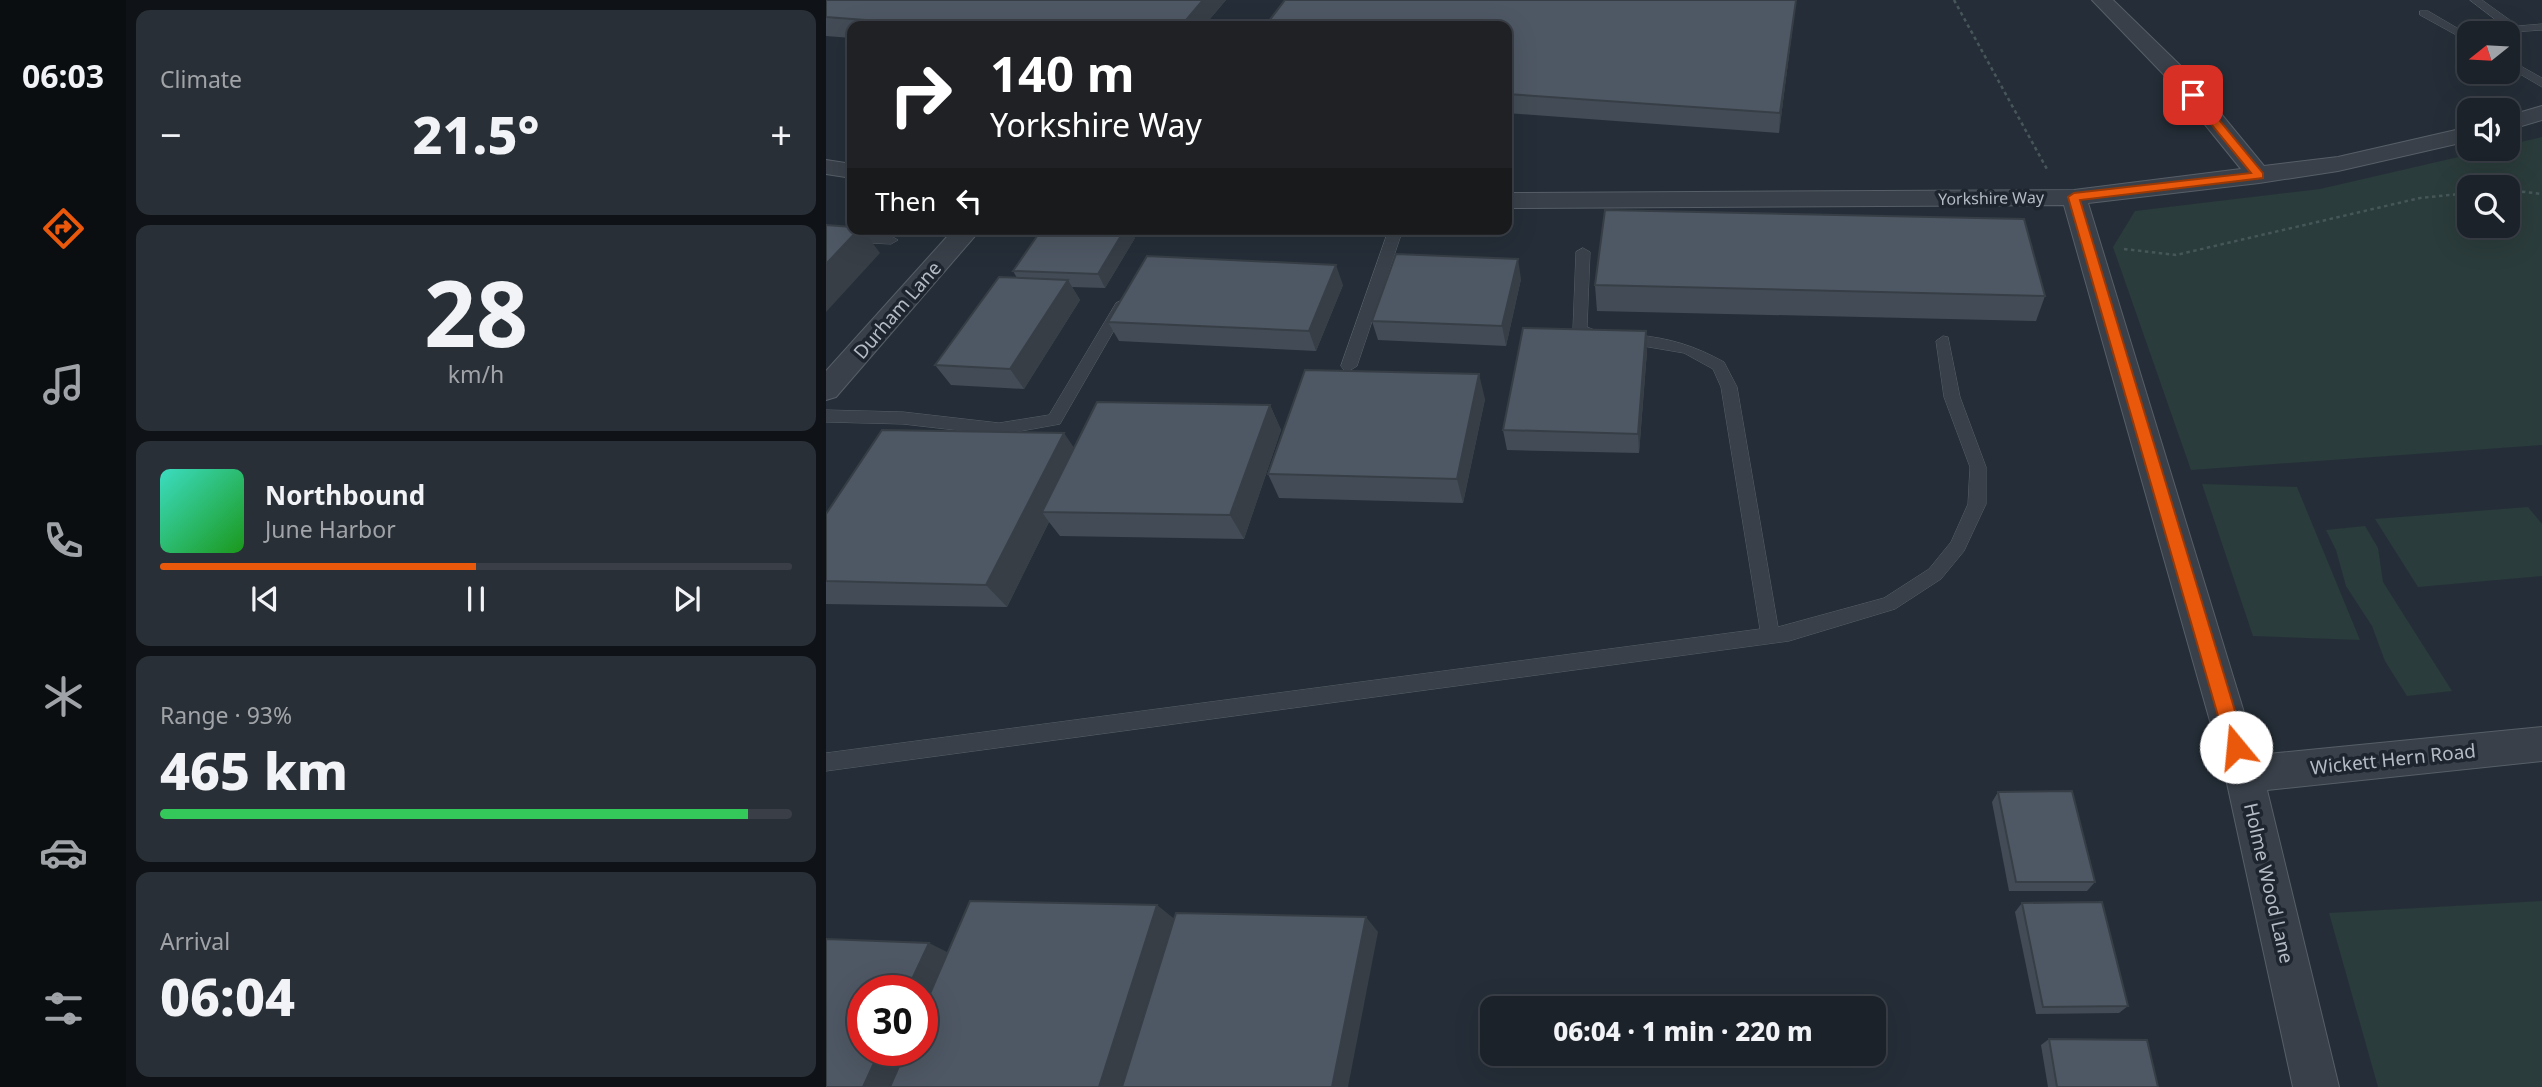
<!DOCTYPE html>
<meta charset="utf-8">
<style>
:root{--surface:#1c222a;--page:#292f36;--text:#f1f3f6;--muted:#a0a4a8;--line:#3a3f47;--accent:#ea580c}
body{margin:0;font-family:"Noto Sans",sans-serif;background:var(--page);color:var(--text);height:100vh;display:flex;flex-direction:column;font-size:26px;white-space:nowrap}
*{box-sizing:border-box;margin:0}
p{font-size:23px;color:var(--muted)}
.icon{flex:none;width:38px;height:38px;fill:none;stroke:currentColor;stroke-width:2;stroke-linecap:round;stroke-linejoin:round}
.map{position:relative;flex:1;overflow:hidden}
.side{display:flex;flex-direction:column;gap:10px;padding:10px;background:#0f1317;width:700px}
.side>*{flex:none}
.banner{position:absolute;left:21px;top:21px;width:665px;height:214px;border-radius:14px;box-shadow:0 7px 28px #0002,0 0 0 2px var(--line);background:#202124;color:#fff;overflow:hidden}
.needle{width:46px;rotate:252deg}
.buttons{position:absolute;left:1631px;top:21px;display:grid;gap:14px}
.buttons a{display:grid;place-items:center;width:63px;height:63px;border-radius:14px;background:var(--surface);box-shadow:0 7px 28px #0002,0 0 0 2px var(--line);font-size:35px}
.speed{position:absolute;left:21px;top:975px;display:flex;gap:14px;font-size:35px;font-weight:700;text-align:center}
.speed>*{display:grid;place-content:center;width:91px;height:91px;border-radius:50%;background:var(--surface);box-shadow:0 7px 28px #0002,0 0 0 2px var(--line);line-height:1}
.speed .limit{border:10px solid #d22;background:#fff;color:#111}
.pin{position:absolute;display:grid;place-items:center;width:60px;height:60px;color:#fff;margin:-30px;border-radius:14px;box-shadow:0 4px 10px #0006}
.me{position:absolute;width:77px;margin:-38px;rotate:343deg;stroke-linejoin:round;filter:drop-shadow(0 0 5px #0008)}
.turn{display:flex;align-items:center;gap:24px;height:147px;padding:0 28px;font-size:32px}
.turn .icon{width:91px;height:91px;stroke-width:2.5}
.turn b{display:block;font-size:49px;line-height:60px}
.then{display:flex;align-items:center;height:66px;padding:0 28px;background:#0003;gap:14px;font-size:26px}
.big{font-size:52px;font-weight:800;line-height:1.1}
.side .tile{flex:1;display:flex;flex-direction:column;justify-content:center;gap:10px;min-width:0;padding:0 24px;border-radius:14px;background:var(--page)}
.side .dial{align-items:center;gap:0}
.dial b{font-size:91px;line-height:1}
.song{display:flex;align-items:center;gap:21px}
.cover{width:84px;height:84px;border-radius:10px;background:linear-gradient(135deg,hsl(170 70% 55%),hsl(120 70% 35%))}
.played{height:7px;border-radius:4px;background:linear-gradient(90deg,var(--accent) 50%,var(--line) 50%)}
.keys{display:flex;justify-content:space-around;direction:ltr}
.heat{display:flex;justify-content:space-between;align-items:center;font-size:38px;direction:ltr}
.charge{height:10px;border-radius:5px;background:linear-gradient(90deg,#34c759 93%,var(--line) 0)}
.trip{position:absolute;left:654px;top:996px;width:406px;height:70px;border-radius:14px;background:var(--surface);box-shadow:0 7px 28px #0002,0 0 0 2px var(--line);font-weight:800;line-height:70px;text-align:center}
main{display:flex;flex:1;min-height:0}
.dock{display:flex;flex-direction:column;width:126px;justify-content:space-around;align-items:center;background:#0b0e11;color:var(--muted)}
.dock .icon{width:49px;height:49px}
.dock .active{color:var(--accent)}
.dock b{font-size:32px;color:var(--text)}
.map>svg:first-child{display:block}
</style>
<main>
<nav class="dock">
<b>06:03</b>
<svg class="icon active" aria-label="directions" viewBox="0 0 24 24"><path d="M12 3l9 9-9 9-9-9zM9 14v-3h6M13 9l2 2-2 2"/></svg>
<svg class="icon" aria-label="music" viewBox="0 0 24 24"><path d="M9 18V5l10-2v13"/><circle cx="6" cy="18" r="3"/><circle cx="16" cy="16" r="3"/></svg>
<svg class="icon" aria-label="phone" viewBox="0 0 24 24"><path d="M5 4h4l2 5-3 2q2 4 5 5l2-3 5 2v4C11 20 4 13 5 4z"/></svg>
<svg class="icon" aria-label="climate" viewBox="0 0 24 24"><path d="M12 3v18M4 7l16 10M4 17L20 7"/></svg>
<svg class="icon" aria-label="car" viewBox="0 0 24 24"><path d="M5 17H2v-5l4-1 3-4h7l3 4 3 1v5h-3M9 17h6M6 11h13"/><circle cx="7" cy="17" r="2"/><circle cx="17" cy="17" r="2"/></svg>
<svg class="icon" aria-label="filters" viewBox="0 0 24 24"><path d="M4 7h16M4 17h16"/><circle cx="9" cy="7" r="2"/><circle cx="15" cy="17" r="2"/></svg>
</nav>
<section class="side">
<div class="tile"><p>Climate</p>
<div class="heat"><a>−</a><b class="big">21.5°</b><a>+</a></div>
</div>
<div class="tile dial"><b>28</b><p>km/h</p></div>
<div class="tile">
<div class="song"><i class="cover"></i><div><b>Northbound</b><p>June Harbor</p></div></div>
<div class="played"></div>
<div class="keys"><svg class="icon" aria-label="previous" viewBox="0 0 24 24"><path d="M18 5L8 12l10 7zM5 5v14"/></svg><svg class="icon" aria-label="pause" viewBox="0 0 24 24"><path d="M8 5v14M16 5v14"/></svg><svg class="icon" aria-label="next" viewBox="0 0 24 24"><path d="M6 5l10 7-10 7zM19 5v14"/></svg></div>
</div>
<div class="tile"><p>Range · 93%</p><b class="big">465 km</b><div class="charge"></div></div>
<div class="tile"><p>Arrival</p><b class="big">06:04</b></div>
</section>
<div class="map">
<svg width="1716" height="1087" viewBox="0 0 1716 1087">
<rect width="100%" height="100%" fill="#252e38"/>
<g fill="#2a3c3b" fill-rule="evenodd">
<path d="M1716,137V445L1365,470L1287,247L1309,211L1494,189L1667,149H1682V145ZM1643,187H1682V226H1643Z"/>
<path d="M1376,484L1471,487L1534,640L1427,636Z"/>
<path d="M1702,507L1716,524V576L1592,587L1549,519Z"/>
<path d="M1539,526L1552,548L1557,582L1626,691L1581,696L1559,661L1546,626L1520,586L1510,550L1500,530Z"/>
<path d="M1716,901V1087H1552L1503,913Z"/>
</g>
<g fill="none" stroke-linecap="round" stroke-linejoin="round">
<defs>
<g id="lane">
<path d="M1644,0H1656L1692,26L1716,24V30L1686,32Z"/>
<path d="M1594,11H1602L1643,35V42L1594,15Z"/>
<path d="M1682,59L1716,78V87L1682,67Z"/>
<path d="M563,229H577L531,366L523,371L518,370L515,366Z"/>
<path d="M0,233L65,236L72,240L65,244L0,241Z"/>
<path d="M757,248L764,252L761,327C778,335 792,333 810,335C844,338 869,346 898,362L911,387L952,627L1058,598L1103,569L1125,542L1142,504L1144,467L1118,397L1110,341L1117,336L1122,337L1134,397L1160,467V504L1138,551L1115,579L1069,609L963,641L0,771V753L934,629L895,387L887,369L858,353L811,345L772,343L749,333L747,329L750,252Z"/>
<path d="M295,301L302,306L234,424L173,435L77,424L0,422V410L77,412L173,423L223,415L290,303Z"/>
</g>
<g id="street">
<path d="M1266,0H1287L1359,70L1438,166L1512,157L1643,127V141L1512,171L1433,183L1262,203L1431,755L1716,727V761L1441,790L1513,1087H1467L1399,774L1238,205L681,208V193L1248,190L1415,169L1343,80Z"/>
<path d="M1716,106V120L1682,130V116Z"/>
<path d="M0,160L26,164V178L0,174Z"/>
<path d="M128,229H155L10,397L0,400V371Z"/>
</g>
</defs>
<use href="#lane" stroke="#575e67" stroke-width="1"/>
<use href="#street" stroke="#575e67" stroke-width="2"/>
<g stroke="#475759" stroke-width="2.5" stroke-dasharray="3.5 3.5" stroke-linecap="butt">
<path d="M1128,0L1222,171"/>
<path d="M1682,190L1716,194"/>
<path d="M1298,249L1350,255L1594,198L1643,193"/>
</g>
<use href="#lane" fill="#394049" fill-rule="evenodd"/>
<use href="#street" fill="#394049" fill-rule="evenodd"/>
</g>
<g fill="#434c56">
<path d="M0,0H400L378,26H26V38L0,36Z"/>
<path d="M459,0H970L953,133L681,113V26Z"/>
<path d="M309,238L279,288L246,287L254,300L198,389L125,385L109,365L191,278L187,271Z"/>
<path d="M695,279L680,346L552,340L546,321Z"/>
<path d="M517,285L490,351L293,341L282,322Z"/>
<path d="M769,285L1219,296L1210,321L771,311Z"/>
<path d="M821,351L813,453L681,450L677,430Z"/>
<path d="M659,399L637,503L453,498L442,474Z"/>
<path d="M444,405L455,430L418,539L234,536L223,522L181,607L0,604V514L248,448Z"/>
<path d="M1172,792L1269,882L1261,891H1183L1166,802Z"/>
<path d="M1196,903L1302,1006L1293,1013L1210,1014L1189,912Z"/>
<path d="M1223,1039L1332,1087H1222L1215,1045Z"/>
</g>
<g fill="#373e46">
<path d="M377,0H400L378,26H355Z"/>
<path d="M970,0L953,133L954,113Z"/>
<path d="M33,229H36L54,253L0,312V264Z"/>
<path d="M299,229H305L309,238L279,288L272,274Z"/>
<path d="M692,259L695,279L680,346L676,326Z"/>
<path d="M510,265L517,285L490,351L483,331Z"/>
<path d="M242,280L254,300L198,389L184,369Z"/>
<path d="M820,331L821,351L813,453L812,434Z"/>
<path d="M653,374L659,399L637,503L631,479Z"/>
<path d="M444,405L455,430L418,539L404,515Z"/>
<path d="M238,433L255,458L216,512L223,522L181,607L160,585Z"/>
<path d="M331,905L351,921L300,1087H273Z"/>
<path d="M540,917L552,932L522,1087H506Z"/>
<path d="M103,943L131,957L96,1037V990H81Z"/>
<path d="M54,1050H91L75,1087H37Z"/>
</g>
<g fill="#4e5864" stroke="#373e46" stroke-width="2">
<path d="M0,0H377L355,26H118L0,17Z"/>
<path d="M459,0H970L954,113L681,94V26H439Z"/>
<path d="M779,210L1198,219L1219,296L769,285Z"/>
<path d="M0,225L26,227V229H33L0,264Z"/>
<path d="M216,229H299L272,274L187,271Z"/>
<path d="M570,254L692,259L676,326L546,321Z"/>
<path d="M321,256L510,265L483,331L282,322Z"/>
<path d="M173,277L242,280L184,369L109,365Z"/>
<path d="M697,328L820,331L812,434L677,430Z"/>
<path d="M479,370L653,374L631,479L442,474Z"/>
<path d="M271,402L444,405L404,515L216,512Z"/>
<path d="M56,430L238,433L160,585L0,581V514Z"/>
<path d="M1246,791L1269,882H1190L1172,792Z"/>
<path d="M144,901L331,905L273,1087H64L80,1050H96V1012Z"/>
<path d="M1276,902L1302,1006L1217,1007L1196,903Z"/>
<path d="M350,913L540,917L506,1087H296Z"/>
<path d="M0,939L103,943L81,990H37V1050H54L37,1087H0Z"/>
<path d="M1223,1039L1321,1040L1332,1087H1231Z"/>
</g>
<path fill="#ea580c" stroke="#983908" stroke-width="2" d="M1363,93H1371L1437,173V178L1254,200L1420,747L1417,753L1410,756L1404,753L1401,747L1242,197L1248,193L1425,173L1363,97Z"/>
<g text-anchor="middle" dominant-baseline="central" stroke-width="7" stroke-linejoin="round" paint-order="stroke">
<g font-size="16" fill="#b4bbc5" stroke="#1e252e">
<text transform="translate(1165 198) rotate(-1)">Yorkshire Way</text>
</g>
<g font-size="19" fill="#b4bbc5" stroke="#1e252e">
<text transform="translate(71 310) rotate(-49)">Durham Lane</text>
<text transform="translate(1567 759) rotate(-6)">Wickett Hern Road</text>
<text transform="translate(1443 883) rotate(77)">Holme Wood Lane</text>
</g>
</g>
</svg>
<div class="buttons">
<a><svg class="needle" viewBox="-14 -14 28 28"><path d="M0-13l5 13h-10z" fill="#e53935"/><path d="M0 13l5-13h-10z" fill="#a0a4a8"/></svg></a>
<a><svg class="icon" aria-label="sound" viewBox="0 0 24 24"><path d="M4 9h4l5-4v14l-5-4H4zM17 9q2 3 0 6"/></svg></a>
<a><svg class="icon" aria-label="search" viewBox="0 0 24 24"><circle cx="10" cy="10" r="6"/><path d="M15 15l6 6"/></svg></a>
</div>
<div class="speed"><div class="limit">30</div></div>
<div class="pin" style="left:1367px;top:95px;background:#d93025"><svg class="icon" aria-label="arrive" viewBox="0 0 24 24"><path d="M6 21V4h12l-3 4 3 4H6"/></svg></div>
<svg class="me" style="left:1410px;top:747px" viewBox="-20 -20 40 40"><circle r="19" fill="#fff"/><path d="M0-13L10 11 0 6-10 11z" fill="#ea580c"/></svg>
<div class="trip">06:04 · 1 min · 220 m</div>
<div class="banner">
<div class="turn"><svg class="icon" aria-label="right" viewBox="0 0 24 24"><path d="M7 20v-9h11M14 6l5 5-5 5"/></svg><div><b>140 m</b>Yorkshire Way</div></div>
<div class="then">Then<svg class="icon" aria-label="left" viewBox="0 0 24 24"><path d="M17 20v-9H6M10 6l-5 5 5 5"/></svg></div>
</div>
</div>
</main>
